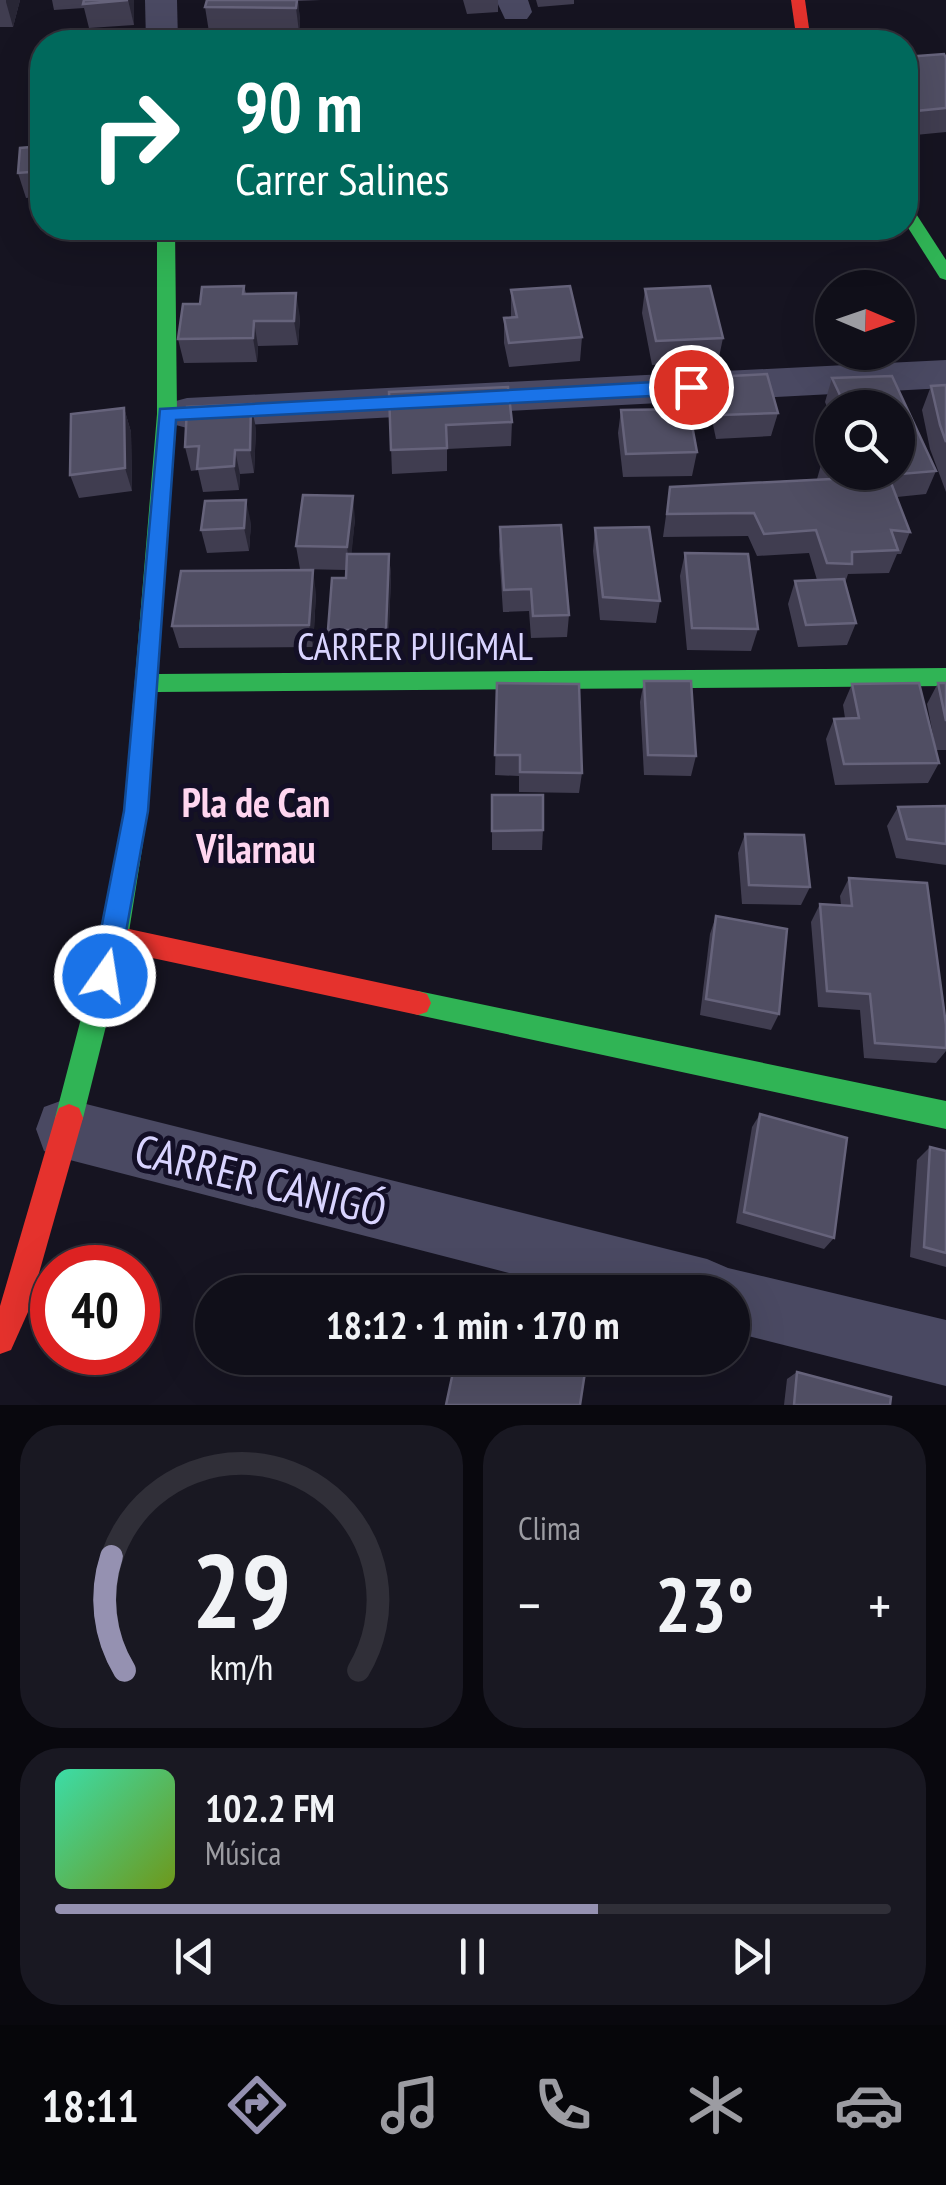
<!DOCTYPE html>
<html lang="es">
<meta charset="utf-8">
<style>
:root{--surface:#100f19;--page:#191822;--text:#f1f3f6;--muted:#9c9ca2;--line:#302f38;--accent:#9591b1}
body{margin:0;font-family:"PT Sans Narrow",sans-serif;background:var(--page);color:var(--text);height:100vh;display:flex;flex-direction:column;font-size:38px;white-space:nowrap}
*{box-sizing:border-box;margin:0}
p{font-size:32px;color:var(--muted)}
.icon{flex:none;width:55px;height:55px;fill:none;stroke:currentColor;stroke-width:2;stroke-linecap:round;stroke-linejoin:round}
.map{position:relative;height:1405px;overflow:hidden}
.panel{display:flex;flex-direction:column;gap:20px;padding:20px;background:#09080e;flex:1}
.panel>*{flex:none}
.top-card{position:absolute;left:30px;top:30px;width:888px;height:210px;border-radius:40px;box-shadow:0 10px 40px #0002,0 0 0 2px var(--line);background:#00695c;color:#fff;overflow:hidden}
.needle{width:65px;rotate:92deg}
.controls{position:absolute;left:815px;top:270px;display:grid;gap:20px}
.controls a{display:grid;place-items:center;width:100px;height:100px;border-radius:50%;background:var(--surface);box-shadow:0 10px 40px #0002,0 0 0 2px var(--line);font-size:50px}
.speed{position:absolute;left:30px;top:1245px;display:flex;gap:20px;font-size:50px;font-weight:700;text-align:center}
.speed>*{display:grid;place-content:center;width:130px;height:130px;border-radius:50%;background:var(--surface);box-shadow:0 10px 40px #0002,0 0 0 2px var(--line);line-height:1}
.speed .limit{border:15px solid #d22;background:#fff;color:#111}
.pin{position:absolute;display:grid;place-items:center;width:85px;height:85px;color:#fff;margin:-42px;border:5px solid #fff;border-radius:50%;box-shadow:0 2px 10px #0007}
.me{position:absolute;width:110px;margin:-55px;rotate:13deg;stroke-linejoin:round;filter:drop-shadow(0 0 8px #0008)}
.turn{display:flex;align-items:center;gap:35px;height:210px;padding:0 40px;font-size:45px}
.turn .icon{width:130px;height:130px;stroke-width:2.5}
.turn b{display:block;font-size:70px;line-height:85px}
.big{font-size:75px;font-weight:700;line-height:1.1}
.panel .tile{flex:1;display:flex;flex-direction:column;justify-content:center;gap:15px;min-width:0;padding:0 35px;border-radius:40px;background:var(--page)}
.panel .dial{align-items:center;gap:0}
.dial svg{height:260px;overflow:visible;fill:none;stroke:var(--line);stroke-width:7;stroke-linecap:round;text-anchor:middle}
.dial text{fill:var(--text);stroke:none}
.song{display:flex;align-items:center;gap:30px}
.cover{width:120px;height:120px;border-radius:15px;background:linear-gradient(135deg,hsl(160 70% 55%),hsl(80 70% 35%))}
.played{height:10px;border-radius:5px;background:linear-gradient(90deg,var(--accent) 65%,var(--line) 65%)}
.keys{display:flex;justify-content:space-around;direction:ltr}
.heat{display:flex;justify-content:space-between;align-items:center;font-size:55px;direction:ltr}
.panel .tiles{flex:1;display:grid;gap:20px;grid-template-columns:1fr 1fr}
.tile:last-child{grid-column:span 2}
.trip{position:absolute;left:195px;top:1275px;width:555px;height:100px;border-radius:50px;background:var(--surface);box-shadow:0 10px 40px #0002,0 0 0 2px var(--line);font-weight:700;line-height:100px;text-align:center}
.tabs{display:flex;height:160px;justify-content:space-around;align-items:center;background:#06060a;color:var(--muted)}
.tabs .icon{width:70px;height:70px}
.tabs .selected{color:var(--accent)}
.tabs b{font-size:45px;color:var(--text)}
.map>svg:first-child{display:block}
</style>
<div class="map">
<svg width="946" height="1405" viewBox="0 0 946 1405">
<rect width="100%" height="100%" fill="#161421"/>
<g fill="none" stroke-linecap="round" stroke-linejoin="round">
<g fill="#4a4962" fill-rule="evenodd">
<path d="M145,0H177L178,42H146Z"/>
<path d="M496,0H528L532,12L527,19H505Z"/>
<path d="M946,360V388L187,428L172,424L166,413L172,402L187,398Z"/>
<path d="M66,1099L707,1259L728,1268L946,1320V1386L732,1332V1292H583L66,1159L44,1151L36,1129L44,1107Z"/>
</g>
<g fill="#30b455" fill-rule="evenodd">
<path d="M905,205L911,206L946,260V280L940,278L905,223Z"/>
<path d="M157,228H175L177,414L158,674L946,668V686L156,692L148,811L128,938L83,1118L79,1128L69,1132L59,1128L55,1118L102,938L124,811L157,414Z"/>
<path d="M418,991L946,1101V1129L418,1015L409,1012L405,1003L409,994Z"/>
</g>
<g fill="#e5322d" fill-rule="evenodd">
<path d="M791,0H805L811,42H797Z"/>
<path d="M115,926L418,991L427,994L431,1003L427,1012L418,1015L115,950L106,946L102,938L106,930Z"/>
<path d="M69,1104L79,1108L83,1118L28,1312L11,1350L0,1354V1306L55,1118L59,1108Z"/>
</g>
</g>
<g fill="#403d50">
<path d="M0,0H20L13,27H0Z"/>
<path d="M52,0H134V25L89,28L84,8L54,10Z"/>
<path d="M207,0H321L298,1L300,21L299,32H209L205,7Z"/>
<path d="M463,0H498V12L467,14Z"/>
<path d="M536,0H574V4L538,7Z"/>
<path d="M905,57L946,58V132L905,136Z"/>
<path d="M42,146V196L26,198L18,173Z"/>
<path d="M244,286L246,293L300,317L298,345L258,346L257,362L184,363L178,339L200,304Z"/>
<path d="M645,289L723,338L718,362L652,365L642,313Z"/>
<path d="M511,290L582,337L580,361L509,367L504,343V318H511Z"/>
<path d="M892,376L936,471L926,494L897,497L910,532L901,554H897L889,573L848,574L845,583L856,623L847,645L798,647L788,604L795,581L817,580L809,553L757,556L748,536L663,537L670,487L817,479L823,458L832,457V472H898V408H832V419L825,402L832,378Z"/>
<path d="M713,377L778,413L771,436L716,439L708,401Z"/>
<path d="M946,385V492L930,449L922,410L931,386Z"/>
<path d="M389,392L512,422L511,446L447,449V471L392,474Z"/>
<path d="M124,408L131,432L132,491L79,498L70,475Z"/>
<path d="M621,410L697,452L692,476L623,477L618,433Z"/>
<path d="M256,428L254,473L240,474L239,490L203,492L198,470L191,471L185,447Z"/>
<path d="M355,519L351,554H389L391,576L388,652H331L328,630L346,578V570L300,569L296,546Z"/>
<path d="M251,523L249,551L207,553L201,530Z"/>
<path d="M500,527L569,615L567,637L531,638L529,611L503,612L499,550Z"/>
<path d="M595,528L660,601L656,623L600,620L593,551Z"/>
<path d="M685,553L758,629L751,651L687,650L680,576Z"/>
<path d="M316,593L313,647L179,648L172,626Z"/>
<path d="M644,681L696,756L691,776L644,775L640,702Z"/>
<path d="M497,683L582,773L579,793L519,792V776L495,775Z"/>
<path d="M938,683H946V750H936L927,704Z"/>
<path d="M852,684L939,763L928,783L835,785L826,739L834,719L845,718L843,705Z"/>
<path d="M492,795L543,830L542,850H492Z"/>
<path d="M946,806V865L896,858L887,826L898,807Z"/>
<path d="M745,834L810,887L801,905L742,904L738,853Z"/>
<path d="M849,878L946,1025V1051L936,1063L864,1058L860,1010L818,1007L811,922L820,904L841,905L840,896Z"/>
<path d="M716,916L779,1014L771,1030L700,1015L710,934Z"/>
<path d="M760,1114L834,1238L824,1249L736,1223L752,1127Z"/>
<path d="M930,1147L946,1151V1267L910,1257L917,1160Z"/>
<path d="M797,1372L890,1405H784L787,1379Z"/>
</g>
<g fill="#282635">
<path d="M6,0H20L13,27L6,2Z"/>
<path d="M128,0H134V25Z"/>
<path d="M298,0L300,21L299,32L296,8Z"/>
<path d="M296,293L300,317L298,345L294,321Z"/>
<path d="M254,321L258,346L257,362L253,338Z"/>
<path d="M251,404L256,428L254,473L250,450Z"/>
<path d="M124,408L131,432L132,491L125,468Z"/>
<path d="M235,450L240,474L239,490L234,466Z"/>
<path d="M353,496L355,519L350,570L347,547Z"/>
<path d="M246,500L251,523L249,551L244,528Z"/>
<path d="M389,554L391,576L388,652L386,630Z"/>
<path d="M313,570L316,593L313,647L309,625Z"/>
</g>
<g fill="#504e63" stroke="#66637b" stroke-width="2.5">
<path d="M84,0H128L83,4Z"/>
<path d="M207,0H297L296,8L205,7Z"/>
<path d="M944,54L946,58V108L905,112V57Z"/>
<path d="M42,146V171L18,173L20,148Z"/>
<path d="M244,286L243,294L296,293L294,321H254L253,338L178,339L183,304H200L202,287Z"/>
<path d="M570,286L582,337L509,343L504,318L517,317L511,290Z"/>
<path d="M710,286L723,338L656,341L645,289Z"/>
<path d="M767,374L778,413L721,415L713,377Z"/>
<path d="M892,376L936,471L888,475L910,532L891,530L898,550L852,552V564L827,563L816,530L764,534L754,513L667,514L670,487L831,479L823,458L832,457V472H898V408H846L832,378Z"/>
<path d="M946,385V442L940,425L931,386Z"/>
<path d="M508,387L512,422L446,425L447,448L391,450L389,392Z"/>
<path d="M251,404L250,450H235L234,466L197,469L199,446L185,447L187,407Z"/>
<path d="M124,408L125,468L70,475L71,414Z"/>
<path d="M689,409L697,452L626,454L621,410Z"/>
<path d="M303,495L353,496L347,547L296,546Z"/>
<path d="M246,500L244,528L201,530L205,501Z"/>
<path d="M561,525L569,615L533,616L531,589L504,590L500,527Z"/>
<path d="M649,527L660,601L603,597L595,528Z"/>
<path d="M685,553L748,554L758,629L692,628Z"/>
<path d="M347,554H389L386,630H328L332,578H346Z"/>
<path d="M313,570L309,625L172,626L181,571Z"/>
<path d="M844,579L856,623L806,625L795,581Z"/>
<path d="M644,681H691L696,756L648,755Z"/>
<path d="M497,683L579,684L582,773L520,772V755H495Z"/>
<path d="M919,683L939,763L844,764L834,719L859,718L852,684Z"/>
<path d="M938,683H946V721Z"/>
<path d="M492,795H543V830L492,831Z"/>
<path d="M946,806V844L907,839L898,807Z"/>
<path d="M745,834L804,835L810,887L749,885Z"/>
<path d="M849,878L927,883L946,1025V1048L875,1043L870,994L827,991L820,904L852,906Z"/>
<path d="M716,916L787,929L779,1014L706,999Z"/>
<path d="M760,1114L847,1138L834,1238L744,1212Z"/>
<path d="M930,1147L946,1151V1253L924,1247Z"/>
<path d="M456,1358H579L587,1359L580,1405H446Z"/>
<path d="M797,1372L891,1397L890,1405H794Z"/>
</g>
<path fill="#1a73e8" stroke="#114b97" stroke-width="2.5" d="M691,380L701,387L691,394L176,420L148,811L118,976L114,985L105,989L96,985L92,976L124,811L160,409Z"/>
<g text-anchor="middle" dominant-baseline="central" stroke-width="10" stroke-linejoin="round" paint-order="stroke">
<g font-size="38" fill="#d9d4ff" stroke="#130f26">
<text x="415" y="645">CARRER PUIGMAL</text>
</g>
<g font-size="40" font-weight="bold" fill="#ffd6f0" stroke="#130f26">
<text x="256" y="802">Pla de Can<tspan x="256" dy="46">Vilarnau</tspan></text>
</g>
<g font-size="45" fill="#d9d4ff" stroke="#130f26">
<text transform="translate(261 1179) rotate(14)">CARRER CANIGÓ</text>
</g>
</g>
</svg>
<div class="controls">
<a><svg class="needle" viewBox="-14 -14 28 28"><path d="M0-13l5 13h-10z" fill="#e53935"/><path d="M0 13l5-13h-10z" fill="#9c9ca2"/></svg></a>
<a><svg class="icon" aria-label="search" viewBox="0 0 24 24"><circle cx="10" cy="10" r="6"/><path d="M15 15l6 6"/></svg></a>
</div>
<div class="speed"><div class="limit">40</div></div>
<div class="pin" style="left:691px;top:387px;background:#d93025"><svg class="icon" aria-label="arrive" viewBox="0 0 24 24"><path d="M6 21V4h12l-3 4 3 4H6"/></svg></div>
<svg class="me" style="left:105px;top:976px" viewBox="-20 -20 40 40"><circle r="17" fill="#1a73e8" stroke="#fff" stroke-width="3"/><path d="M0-11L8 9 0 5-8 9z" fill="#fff"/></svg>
<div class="trip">18:12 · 1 min · 170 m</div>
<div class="top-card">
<div class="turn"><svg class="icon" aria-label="right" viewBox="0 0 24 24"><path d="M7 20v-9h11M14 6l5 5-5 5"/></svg><div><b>90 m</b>Carrer Salines</div></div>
</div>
</div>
<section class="panel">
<div class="tiles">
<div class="tile dial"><svg viewBox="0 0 100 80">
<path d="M14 69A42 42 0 1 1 86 69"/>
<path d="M14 69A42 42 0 0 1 10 34" stroke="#9591b1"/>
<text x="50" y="56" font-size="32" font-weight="700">29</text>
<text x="50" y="72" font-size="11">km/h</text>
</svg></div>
<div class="tile"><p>Clima</p>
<div class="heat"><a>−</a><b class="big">23°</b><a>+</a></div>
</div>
<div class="tile">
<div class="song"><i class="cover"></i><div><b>102.2 FM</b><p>Música</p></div></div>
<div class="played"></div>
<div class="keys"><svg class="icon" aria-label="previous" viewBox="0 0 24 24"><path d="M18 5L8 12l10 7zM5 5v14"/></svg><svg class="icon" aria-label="pause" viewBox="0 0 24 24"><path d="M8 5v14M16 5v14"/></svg><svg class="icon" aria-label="next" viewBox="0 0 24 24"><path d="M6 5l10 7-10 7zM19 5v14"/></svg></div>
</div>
</div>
</section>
<nav class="tabs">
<b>18:11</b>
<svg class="icon selected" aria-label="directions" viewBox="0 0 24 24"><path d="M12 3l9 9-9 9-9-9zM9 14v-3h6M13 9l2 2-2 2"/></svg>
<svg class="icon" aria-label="music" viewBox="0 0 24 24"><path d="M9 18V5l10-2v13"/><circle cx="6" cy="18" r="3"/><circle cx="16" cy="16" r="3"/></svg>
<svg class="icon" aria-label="phone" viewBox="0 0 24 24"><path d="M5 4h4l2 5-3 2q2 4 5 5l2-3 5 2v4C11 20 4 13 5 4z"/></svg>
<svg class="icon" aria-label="climate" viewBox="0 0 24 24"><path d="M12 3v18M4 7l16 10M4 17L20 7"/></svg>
<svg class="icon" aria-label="car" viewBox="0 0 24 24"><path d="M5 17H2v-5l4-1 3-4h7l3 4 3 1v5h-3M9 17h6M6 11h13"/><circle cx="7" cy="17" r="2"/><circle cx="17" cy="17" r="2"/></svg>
</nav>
